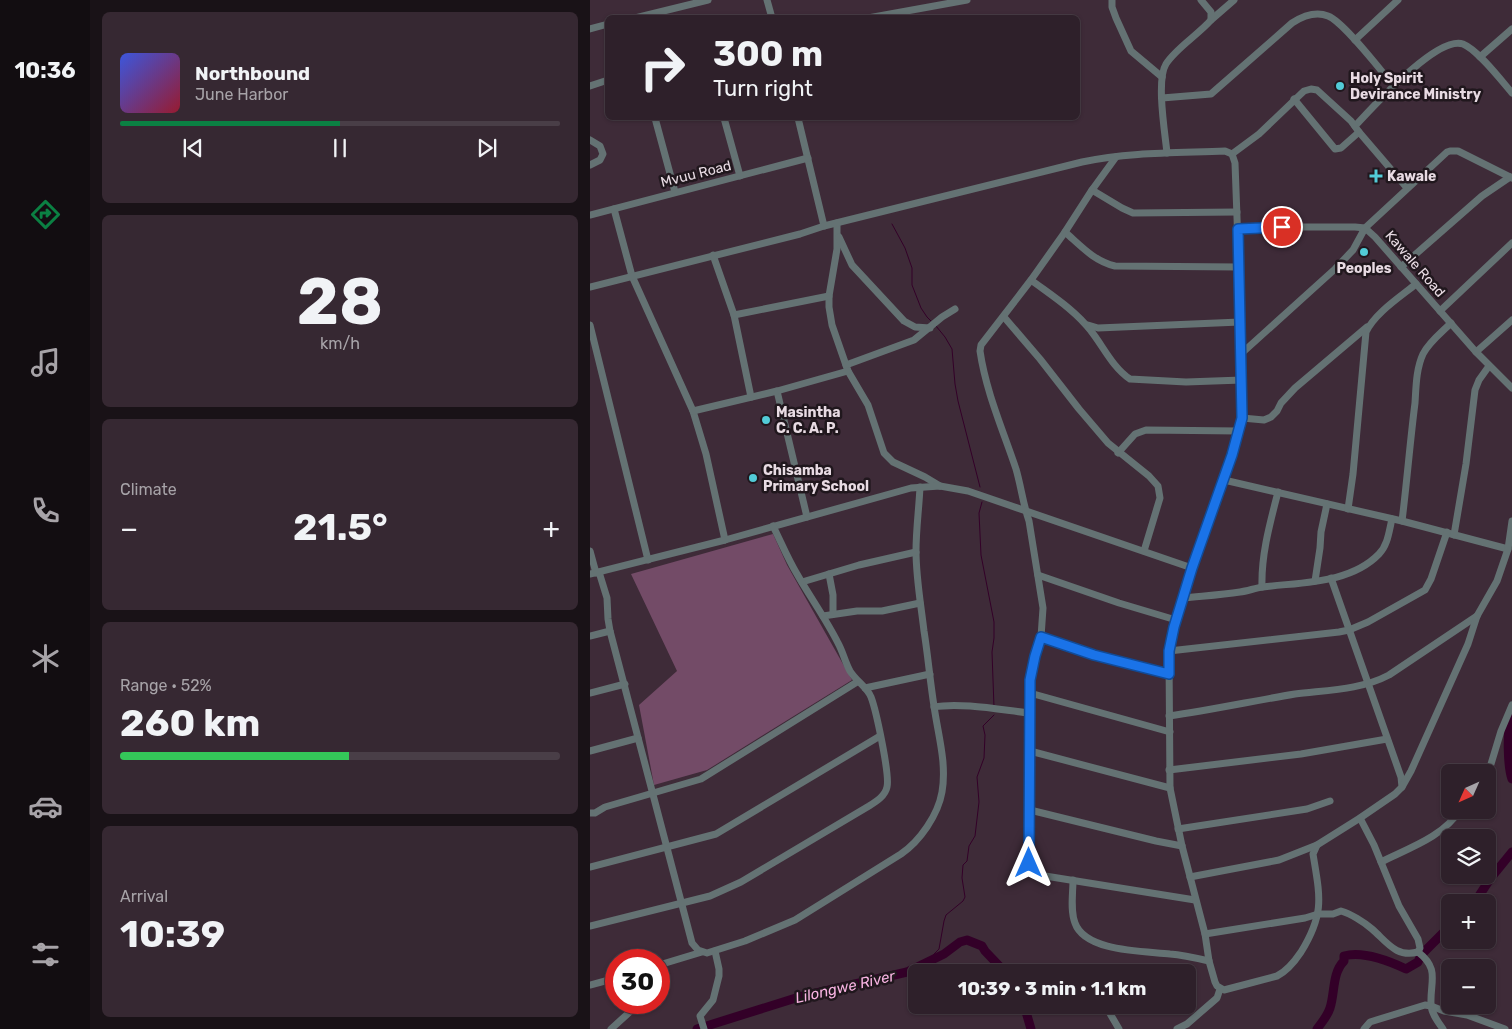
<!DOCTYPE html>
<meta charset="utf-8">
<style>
:root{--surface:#2e202a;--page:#362832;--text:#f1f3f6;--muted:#a7a3a8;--line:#493e47;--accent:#0b8043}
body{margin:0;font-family:Rubik,sans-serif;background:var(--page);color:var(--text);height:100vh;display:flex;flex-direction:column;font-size:19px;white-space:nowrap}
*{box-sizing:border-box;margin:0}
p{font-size:16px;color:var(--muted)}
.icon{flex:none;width:28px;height:28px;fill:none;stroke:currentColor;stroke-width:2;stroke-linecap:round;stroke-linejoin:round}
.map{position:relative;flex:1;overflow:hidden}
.side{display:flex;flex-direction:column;gap:12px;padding:12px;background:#191217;width:500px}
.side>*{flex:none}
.hud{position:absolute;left:15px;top:15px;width:475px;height:105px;border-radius:8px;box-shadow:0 1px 4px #0004,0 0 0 1px var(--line);background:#2e202a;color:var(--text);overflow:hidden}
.needle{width:32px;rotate:225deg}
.fabs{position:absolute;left:851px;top:764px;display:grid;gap:10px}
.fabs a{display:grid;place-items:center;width:55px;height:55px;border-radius:8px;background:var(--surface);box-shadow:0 1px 4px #0004,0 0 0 1px var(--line);font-size:25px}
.speed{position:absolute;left:15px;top:949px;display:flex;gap:10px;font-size:25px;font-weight:700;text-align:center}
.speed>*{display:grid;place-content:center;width:65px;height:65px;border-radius:50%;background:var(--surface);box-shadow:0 1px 4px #0004,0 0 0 1px var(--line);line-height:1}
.speed .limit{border:8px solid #d22;background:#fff;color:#111}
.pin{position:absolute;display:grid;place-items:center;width:42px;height:42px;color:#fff;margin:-21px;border:2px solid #fff;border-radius:50%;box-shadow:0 1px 5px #0007}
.me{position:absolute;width:55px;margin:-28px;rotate:0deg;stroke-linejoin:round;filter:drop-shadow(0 0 4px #0008)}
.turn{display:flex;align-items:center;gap:18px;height:105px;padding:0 25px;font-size:22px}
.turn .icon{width:65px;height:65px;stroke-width:2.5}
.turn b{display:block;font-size:35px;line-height:42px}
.big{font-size:38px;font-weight:700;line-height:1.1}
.side .card{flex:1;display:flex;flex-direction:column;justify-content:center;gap:8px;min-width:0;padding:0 18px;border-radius:8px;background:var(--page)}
.side .dial{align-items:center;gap:0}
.dial b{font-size:65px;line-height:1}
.song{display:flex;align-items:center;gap:15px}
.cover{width:60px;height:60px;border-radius:8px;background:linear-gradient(135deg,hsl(230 70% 55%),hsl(350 70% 35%))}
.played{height:5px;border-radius:2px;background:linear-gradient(90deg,var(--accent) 50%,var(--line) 50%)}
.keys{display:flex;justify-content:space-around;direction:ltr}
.heat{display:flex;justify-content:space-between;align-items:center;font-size:28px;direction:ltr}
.charge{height:8px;border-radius:4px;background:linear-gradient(90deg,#34c759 52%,var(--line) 0)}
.trip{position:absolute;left:318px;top:964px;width:288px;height:50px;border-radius:8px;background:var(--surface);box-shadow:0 1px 4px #0004,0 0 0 1px var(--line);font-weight:700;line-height:50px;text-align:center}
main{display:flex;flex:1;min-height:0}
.menu{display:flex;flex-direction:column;width:90px;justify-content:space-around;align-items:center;background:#120d11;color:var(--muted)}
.menu .icon{width:35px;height:35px}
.menu .on{color:var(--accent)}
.menu b{font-size:22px;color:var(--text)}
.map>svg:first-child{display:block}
</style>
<main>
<nav class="menu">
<b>10:36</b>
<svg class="icon on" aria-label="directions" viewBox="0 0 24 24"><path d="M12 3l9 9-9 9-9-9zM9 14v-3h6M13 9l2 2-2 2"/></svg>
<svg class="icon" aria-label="music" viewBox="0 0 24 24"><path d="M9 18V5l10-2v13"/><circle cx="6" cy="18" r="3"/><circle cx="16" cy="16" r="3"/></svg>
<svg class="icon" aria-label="phone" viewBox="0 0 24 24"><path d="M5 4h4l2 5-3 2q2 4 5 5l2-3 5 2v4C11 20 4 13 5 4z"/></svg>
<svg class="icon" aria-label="climate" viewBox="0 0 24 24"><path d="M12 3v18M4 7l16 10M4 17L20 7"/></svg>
<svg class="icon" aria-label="car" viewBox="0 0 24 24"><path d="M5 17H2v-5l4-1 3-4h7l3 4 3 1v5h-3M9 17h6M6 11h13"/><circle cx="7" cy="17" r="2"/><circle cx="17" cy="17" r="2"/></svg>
<svg class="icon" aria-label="filters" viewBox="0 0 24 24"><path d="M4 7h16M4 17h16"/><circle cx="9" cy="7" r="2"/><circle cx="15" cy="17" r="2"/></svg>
</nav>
<section class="side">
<div class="card">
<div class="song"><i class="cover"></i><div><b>Northbound</b><p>June Harbor</p></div></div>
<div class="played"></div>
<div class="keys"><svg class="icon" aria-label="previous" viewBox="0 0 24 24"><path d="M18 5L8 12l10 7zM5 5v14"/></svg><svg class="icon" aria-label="pause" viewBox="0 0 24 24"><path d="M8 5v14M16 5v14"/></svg><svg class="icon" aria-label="next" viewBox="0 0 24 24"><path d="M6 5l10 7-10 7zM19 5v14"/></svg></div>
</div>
<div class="card dial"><b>28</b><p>km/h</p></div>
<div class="card"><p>Climate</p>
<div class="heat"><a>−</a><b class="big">21.5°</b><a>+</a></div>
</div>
<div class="card"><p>Range · 52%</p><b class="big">260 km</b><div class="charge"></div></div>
<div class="card"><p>Arrival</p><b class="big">10:39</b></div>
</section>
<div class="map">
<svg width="922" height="1029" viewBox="0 0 922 1029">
<rect width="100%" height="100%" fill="#3e2b38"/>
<path fill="#734b67" d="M183,534L197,565L262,680L117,770L64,785L49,705L87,671L41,574Z"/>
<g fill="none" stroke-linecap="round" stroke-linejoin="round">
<g stroke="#330028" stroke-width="1">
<path d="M302,224L315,248L322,268V285L331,308L337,317L342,322"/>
<path d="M346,326L355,337L362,349L365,384L368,401L390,487"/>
<path d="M392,502L389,513L391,555L404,622V638L402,652L404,707"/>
<path d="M334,964L349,949L354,921L356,915L373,901L375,897L372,878L373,865L377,861L379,846L385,836L389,802L387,777L394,758L395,735L393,726L404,715"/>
</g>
<g stroke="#330028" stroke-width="9">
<path d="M922,718C916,728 918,768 922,779"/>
<path d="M885,902L900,879L922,852"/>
<path d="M434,1005L441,1029"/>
<path d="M107,1029L209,997L317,972L354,954L370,942L377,940L392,946L395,951L415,972"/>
<path d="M727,1029C732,1022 737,1017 740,1008C745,993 742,973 754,961V956C772,951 799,961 816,969L828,962L831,955L860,926"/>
</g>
<g stroke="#647273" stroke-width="7">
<path d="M177,0L182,18"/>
<path d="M522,0V7L526,18L541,51L572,77"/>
<path d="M45,18L118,0"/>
<path d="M278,18L377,0"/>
<path d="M621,20L644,0"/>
<path d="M0,29L18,24"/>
<path d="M765,40L808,0"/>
<path d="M890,57L922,29"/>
<path d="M0,86L18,80"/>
<path d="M572,98L621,94L702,23C713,16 725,11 738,16C754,22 791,71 804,86"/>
<path d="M704,99L745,149L751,148L769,132"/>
<path d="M65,118L85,192"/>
<path d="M134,118L150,176"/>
<path d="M208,118L234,226"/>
<path d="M765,126C782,108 847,35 873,44C888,50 911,80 922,93"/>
<path d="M0,140L10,146L13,154L10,160L0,165"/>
<path d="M577,153C575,133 566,80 576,64C585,49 609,34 621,20V12L611,0"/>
<path d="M642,154L669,134L714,91L721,89L727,90L761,121L769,132L817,188"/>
<path d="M526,157L502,190L475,232L441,280L391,345L390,351C396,392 413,430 426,469C431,486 433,504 439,521L453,608L451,637L445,657L440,680V867L441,870L449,875L605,900"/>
<path d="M502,190L532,208L543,213L647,212"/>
<path d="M24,209L42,276L103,411L116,454L135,540"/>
<path d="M0,215L218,158"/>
<path d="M247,223V249L239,296V307L242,325L258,371L278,405L294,453L303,462L335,477L350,486"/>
<path d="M648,229L691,227H765L775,228L785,237L886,352L922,388"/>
<path d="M475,232C491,246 504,261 525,266L649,267"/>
<path d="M249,237L262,265L314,321L325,327L340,328"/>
<path d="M123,255L144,315L161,397"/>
<path d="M811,267L892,196L920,177"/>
<path d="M441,280C461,295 485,310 501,331C513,346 523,368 540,379L596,382L652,380"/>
<path d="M0,287L210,234L234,226L492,162C539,152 588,153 635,151L642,154L645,163L652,353V418L642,455L602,568L583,627L579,657L580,788L592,846L615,934L619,961L625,982L627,986L634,990L687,976C697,971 705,961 711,952C735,913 730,897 723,854L727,845L770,818L805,794L812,787L811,777L741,578"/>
<path d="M850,311L922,243"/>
<path d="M144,315L239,296"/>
<path d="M414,317L450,359L489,409L518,443L559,476L568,486L570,498L554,551"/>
<path d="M0,325L58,560"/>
<path d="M498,325L508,328L650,322"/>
<path d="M886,352L922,320"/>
<path d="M652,353L745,269L763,250L775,228L857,152L860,151H868L922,178"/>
<path d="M256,365L324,340L352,317L365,309"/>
<path d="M187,391L217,517"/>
<path d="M103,411L187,391L258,371"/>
<path d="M652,418L674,420L681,417L687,411L691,403L705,388L777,327"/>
<path d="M528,453L545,434L556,430L649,431"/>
<path d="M634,480L812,521L918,549"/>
<path d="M758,509L763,474L776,332C785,313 810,297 826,284"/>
<path d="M812,521C817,481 820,442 825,403C826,388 826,369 833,354C839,342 851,333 861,323"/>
<path d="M864,535L876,464L885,390L889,380L899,366"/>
<path d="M0,551L6,573"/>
<path d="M9,572L17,598L18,619L20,631L102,943L108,950L117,953L155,941L205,920L311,854C330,841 348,815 352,792C357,763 348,735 344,706C340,681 338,656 334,631C331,605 326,578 326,551C326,530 329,508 330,487"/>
<path d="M0,574L135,540L321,488L350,486L378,491L602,568"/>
<path d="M239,574L243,595V614"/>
<path d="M448,575L529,603L586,620"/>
<path d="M725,581L730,548L731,532L737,504"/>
<path d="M212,582L269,565L326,552"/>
<path d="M672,587C671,555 680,523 688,492"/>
<path d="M593,598C612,596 631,595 650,592C658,591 665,588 673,587C711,582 760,584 789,554C798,545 799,531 802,519"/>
<path d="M233,616L267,611H292L330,603"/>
<path d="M0,636L20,631"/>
<path d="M451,637L503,655L579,674"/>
<path d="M579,651L749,632L759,630L778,622L835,590L841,579L857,532"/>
<path d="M275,688L340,674"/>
<path d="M0,693L35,684"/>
<path d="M440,693L580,732"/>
<path d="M344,707C370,702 412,710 439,713"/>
<path d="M579,716C621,710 663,701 705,694C736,690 771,690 799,675L887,616"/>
<path d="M0,751L48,738"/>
<path d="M440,751L580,788"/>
<path d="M579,770L711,754L797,739"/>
<path d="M896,772L901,764L911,731L922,705"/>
<path d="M812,787L821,771L878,644L887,616L907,581L918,549L922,521"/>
<path d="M440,810L566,841L592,846"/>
<path d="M0,813H5L15,807L111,779L267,682"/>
<path d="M770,818L784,845L809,906L828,939L830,948L828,952"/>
<path d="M588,829L717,809L740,801"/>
<path d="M791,862C819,848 853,837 870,810"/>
<path d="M0,867L126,834L290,736"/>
<path d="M600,877L689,860L727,845"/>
<path d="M483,880C483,893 480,910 485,923C495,952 555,951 580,954C593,955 606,958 619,961"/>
<path d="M0,926L120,896L151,882L279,806C287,801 295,796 297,787C300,775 286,710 281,697C277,687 266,681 260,671C255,662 253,652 248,643C236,619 220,597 207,574C198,559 191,542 183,526"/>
<path d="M615,934L715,918L728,914H743L751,911C761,914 774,922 782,929C797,942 806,958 828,952"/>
<path d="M828,952C850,969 840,981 841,1004C841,1013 848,1022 853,1029"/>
<path d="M69,965L112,952"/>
<path d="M0,985L26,978"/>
<path d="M515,1005L529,1029"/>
<path d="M21,1029L43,1009"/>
<path d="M114,1029L110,1016L123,1000L129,976V969L125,951"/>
<path d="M587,1029L597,1024L627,998L630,989"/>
<path d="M774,1029L780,1022L835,1005L841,1006L854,1011L877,1015L915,1029"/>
</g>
</g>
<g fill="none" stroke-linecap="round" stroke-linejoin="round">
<defs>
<path id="route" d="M439,863L440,680L445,656L451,637L504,655L579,674V651L584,627L602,568L642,455L652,418L648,229L692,227"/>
</defs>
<use href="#route" stroke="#114b97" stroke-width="12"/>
<use href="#route" stroke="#1a73e8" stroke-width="9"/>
</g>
<g fill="#52cbd7" stroke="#20171d" stroke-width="2">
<circle cx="750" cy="86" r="5"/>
<path d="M783.5 168.5h5v5h5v5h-5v5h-5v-5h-5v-5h5z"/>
<circle cx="774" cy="252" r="5"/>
<circle cx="176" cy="420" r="5"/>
<circle cx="163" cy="478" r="5"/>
</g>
<g text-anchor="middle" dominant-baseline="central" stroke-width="5" stroke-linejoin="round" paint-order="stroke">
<g font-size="14" font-weight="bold" fill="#e8dbe3" stroke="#20171d" text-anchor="start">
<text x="760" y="78">Holy Spirit<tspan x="760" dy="16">Devirance Ministry</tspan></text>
<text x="797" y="176">Kawale</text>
<text x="774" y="268" text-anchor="middle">Peoples</text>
<text x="186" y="412">Masintha<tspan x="186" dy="16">C. C. A. P.</tspan></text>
<text x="173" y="470">Chisamba<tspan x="173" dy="16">Primary School</tspan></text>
</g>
<g font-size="14" fill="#e8dbe3" stroke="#20171d">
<text transform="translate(106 174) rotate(-14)">Mvuu Road</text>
<text transform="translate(825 264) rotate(49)">Kawale Road</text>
</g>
<g font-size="15" font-style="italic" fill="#f8b3e2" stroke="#20171d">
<text transform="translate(255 987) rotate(-13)">Lilongwe River</text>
</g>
</g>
</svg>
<div class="fabs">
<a><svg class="needle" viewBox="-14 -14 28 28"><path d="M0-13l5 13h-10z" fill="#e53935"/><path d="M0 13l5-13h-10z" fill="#a7a3a8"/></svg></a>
<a><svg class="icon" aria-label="layers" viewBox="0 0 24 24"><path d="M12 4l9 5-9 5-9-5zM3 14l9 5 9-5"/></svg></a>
<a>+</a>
<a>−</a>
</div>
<div class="speed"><div class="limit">30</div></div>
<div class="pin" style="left:692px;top:227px;background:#d93025"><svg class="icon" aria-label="arrive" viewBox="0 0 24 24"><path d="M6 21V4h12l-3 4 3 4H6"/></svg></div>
<svg class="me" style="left:439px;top:863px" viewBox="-20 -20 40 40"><path d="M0-17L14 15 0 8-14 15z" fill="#1a73e8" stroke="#fff" stroke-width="4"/></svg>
<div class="trip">10:39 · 3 min · 1.1 km</div>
<div class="hud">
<div class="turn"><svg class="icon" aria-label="right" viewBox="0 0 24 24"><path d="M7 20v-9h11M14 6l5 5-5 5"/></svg><div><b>300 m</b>Turn right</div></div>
</div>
</div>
</main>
